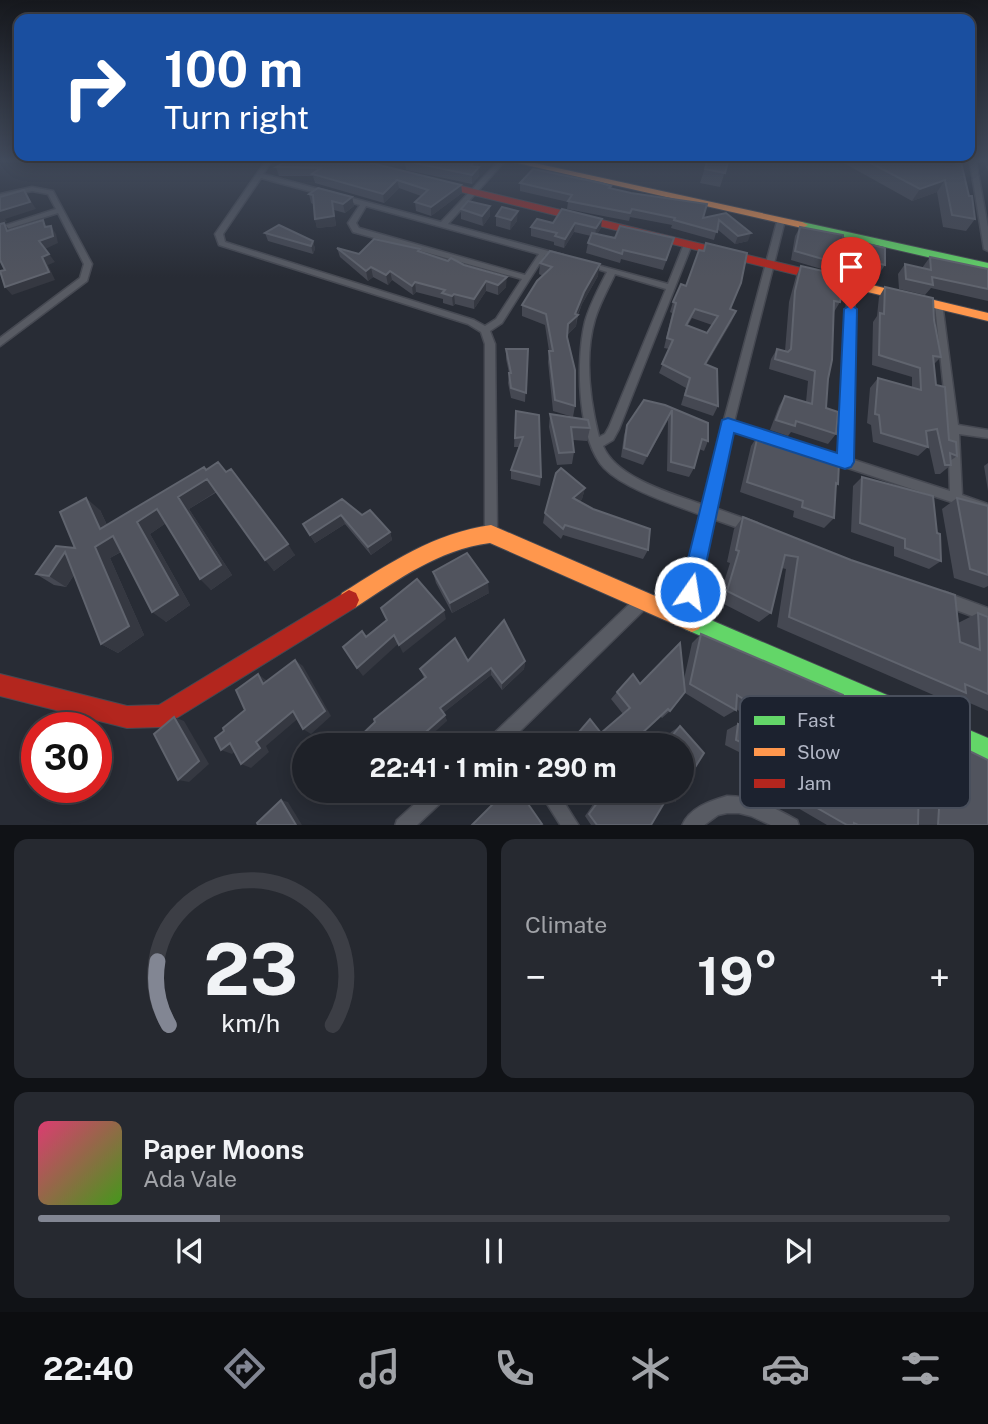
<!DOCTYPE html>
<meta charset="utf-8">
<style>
:root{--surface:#1e2128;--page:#262930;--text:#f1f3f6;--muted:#a1a3a8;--line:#3c3e45;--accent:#828693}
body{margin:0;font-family:"Public Sans",sans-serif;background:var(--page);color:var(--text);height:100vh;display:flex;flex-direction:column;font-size:26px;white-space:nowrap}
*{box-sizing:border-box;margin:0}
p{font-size:23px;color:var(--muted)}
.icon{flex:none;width:38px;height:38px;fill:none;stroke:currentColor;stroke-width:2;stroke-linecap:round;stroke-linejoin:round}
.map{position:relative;height:825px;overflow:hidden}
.panel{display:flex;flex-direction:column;gap:14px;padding:14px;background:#101216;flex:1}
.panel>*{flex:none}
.top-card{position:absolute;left:14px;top:14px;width:961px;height:147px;border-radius:14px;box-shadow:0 4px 18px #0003,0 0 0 2px var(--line);background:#1a4fa0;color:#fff;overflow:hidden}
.speed{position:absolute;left:21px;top:712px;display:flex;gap:14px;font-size:35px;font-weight:700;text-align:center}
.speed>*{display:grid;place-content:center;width:91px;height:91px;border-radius:50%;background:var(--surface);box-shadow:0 4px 18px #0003,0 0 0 2px var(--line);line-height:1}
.speed .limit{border:10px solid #d22;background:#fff;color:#111}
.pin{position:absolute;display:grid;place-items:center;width:60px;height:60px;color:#fff;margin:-72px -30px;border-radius:50% 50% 50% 0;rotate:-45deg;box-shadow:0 0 7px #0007}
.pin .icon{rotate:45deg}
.me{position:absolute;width:77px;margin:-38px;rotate:13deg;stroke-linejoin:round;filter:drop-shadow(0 0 5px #0008)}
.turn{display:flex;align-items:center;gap:24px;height:147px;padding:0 35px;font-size:32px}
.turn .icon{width:91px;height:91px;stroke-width:2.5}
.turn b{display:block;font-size:49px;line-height:60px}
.big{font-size:52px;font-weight:700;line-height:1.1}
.panel .tile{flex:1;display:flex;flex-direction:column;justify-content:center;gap:10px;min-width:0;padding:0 24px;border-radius:14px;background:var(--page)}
.panel .dial{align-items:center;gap:0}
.dial svg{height:182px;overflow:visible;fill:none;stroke:var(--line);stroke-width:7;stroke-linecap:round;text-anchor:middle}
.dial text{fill:var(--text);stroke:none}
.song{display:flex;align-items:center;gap:21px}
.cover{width:84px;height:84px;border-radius:10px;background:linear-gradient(135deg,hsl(340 70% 55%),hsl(100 70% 35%))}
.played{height:7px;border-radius:4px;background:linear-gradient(90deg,var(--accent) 20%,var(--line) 20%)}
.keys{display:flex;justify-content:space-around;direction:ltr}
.heat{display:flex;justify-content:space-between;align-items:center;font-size:38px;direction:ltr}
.panel .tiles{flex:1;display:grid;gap:14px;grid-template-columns:1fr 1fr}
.tile:last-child{grid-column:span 2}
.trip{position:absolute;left:292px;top:733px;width:402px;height:70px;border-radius:35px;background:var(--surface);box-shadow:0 4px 18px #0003,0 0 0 2px var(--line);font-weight:700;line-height:70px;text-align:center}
.tab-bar{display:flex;height:112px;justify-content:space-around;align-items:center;background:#0c0d10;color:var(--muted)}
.tab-bar .icon{width:49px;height:49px}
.tab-bar .current{color:var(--accent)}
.tab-bar b{font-size:32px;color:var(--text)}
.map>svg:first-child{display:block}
</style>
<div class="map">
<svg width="988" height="826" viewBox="0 0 988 826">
<rect width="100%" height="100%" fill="#282c35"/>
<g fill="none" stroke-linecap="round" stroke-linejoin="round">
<defs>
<g id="street">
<path d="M265,162H271L263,174L441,222L498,162H504L448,224L563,255L564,257L560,259L545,255L502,323L490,331L495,344L497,534L495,538L491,540L487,538L485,534V344L481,332L468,324L219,245L215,234ZM261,178L360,205L348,223L353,232L522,279L496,319L485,326L474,320L225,242L223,234ZM366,206L539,254L525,275L359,228L356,223Z"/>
<path d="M970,162H976L988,227V251L984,249Z"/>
<path d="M32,187L53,191L92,264L87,281L0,346V338L80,278L84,264L58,213L0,231V227L56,209L48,194L32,191L0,198V194Z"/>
<path d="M778,218L785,220L734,422L840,456L848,284L852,281L855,282L851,459L950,491L948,429L935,305L936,303H942L958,425L988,430V438L959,434L962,495L988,504V514L732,430L715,508L757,523L759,527L757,531L753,533L713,519L691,619L689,624L684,626L679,624L677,619L701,515C675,505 624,489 604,468C577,439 576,359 585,322C590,304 599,288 607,272L582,264L586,262L668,284L684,244L688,242L692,244L619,429L613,440L603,446C616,478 673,494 704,505L723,424ZM615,274L666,289L609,427L605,434L599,437C590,401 584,356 595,319C600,303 608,289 615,274Z"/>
<path d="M945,592L988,608V622L940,604L938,599L940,594Z"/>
<path d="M643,594L648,596L650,601L648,606L516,735L522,746H485L487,740L638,596Z"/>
<path d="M429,791H449L447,797L416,826H395L397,820Z"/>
<path d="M539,791H557L579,826H561Z"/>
<path d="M727,796C753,796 775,808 797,820L799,826H773L751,816L739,813H727L718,815L703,826H682C689,808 710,801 727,796Z"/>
</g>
<g id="fast">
<path d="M802,222L988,263V271L798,227V223Z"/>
<path d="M692,612L988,738V762L685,629L682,622L685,615Z"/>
</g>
<g id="slow">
<path d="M513,162H530L802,222L808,225L802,228Z"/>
<path d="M822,273L988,313V321L818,280V274Z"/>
<path d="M491,525L699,615L702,622L699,629L692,632L685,629L490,543C438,550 399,579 356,607L349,610L342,607L339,600L342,593C390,563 434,533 491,525Z"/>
</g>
<g id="jam">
<path d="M441,181L822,273L828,277L822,281L437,186V182Z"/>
<path d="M349,590L356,593L359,600L356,607L162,727L127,728L0,696V674L127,706L159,705Z"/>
</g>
</defs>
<use href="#street" stroke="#464952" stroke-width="3"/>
<use href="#fast" stroke="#464952" stroke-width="2"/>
<use href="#slow" stroke="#464952" stroke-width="2"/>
<use href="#jam" stroke="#464952" stroke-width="2"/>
<use href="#street" fill="#585b63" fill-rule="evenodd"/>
<use href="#fast" fill="#63d668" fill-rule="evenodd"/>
<use href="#slow" fill="#ff974d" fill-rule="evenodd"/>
<use href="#jam" fill="#b3261e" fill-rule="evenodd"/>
</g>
<g fill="#454852" fill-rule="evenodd">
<path d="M285,162H380L378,163L368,162L461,185L462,193L431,216L416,211L415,202L421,196L399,188L384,203L315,183L313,176H279L276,167Z"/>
<path d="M405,162H479L477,167L479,176L472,184L406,170Z"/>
<path d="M707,162H728L720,187L700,183Z"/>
<path d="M842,162H961L975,219L966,231L943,227L937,192L912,201Z"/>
<path d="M985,162H988V171L986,167Z"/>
<path d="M520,183L610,188L703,218L726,213L748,241L735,244L717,229L714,240L671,228L672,225L630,217L629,221L567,209L568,202L520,191Z"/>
<path d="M309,194L352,197L354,206L345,213L334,210L336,226L317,228L315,219L313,204L311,203Z"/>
<path d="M490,206V216L483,226L461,219V209Z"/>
<path d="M562,209L601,228L597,234L671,248L663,270L621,259L620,263L586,253L588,243L591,236L574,232L564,248L554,245V242L531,236V227L553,223Z"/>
<path d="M496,216L517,221L510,230L496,226Z"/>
<path d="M800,227L843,238L885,265L879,274L839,265L835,273L791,260L795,236Z"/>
<path d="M265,233L313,241L315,249L313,254L268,241Z"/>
<path d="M337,248L359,254L420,249V251L464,265L506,287L498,295L486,291L474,309L455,304L453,306L443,303V299L416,292L413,295L392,280L388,285L373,277L368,281L340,257Z"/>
<path d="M930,257L988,269V301L931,288L925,295L899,289L898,274L905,264L922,268Z"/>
<path d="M540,263L598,276L582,304L578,315L576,326L567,335L575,406L573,417L553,411L548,362L549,351L545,325L522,316V305L543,276L539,274Z"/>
<path d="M801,266L840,302L834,312L826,408L836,434L828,444L791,432L788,436L770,430L779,406L785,396L806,402L808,381L769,369L771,359L777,349L785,351L789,302L796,276Z"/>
<path d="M885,287L934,320L941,357L934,364L936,385L949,440L957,456L950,461L951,465L940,474H935L927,438L928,447L918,456L873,442L871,425L867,423L870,388L878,378L912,388V377L872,365L873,322L877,316L879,297Z"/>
<path d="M673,302L730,309L732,321L706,365L718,406L713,416L681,405L686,388L659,373L669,349L664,348L672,313L670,312ZM692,318L712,325L707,333L688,325Z"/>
<path d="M506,349H528L525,402L511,398L508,383L509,373L506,359Z"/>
<path d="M665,405L708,441L704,451L699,449L694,468L689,477L667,471L668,420L643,465L621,457L624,435L627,425Z"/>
<path d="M516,411L541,477L540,486L511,479V470L520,447H514Z"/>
<path d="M550,414L590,428L587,441L573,440L574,452L572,464L557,465L549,427Z"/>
<path d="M758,435L838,484L836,487L834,518L824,528L793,517L794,511L740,492L751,446Z"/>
<path d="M988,463V491L984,466Z"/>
<path d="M204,467L295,555L274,571L217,492L189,509L232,575L211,590L166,523L150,534L190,605L166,622L121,552L110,558L144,635L118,653L101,644L74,575L66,587L54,585L36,574L75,548L100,510L107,525Z"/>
<path d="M862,477L941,561L929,569L894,556V547L851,532L853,486Z"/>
<path d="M585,488L582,499L579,502L648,550L643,559L563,535L561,539L543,523L545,513Z"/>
<path d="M957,498L988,506V586L984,588L954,578L942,509Z"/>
<path d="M342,499L362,515L390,532L392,540L371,555L345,524L315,543L303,524Z"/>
<path d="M743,517L958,623L978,613L988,617V711L956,697L945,700L777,627L786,569L782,568L771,613L759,622L718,601L730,563L727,562L734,529Z"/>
<path d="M433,572L489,593L452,613L436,583Z"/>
<path d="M701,634L845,709L867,719L873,717L938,743L949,741L988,825H827L745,777L747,756L725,745L727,730L738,724L751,729L753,720L736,709V710L724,717L685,693L670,711L662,718L660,716L631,742L628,740L601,733L623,714L611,699L617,692L640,684L684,679L692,643Z"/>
<path d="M468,661H525L524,669L502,690L491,675L443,713L447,721L375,722L424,678L420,669Z"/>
<path d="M680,726L682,746H660L671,732Z"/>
<path d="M564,791H580L570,800Z"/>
<path d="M602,791H680L675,800L665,801L651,825H591L585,816Z"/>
</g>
<g fill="#353841">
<path d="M473,162H479V163L471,175V166Z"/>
<path d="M479,167V176L472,184V175Z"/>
<path d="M397,180L399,188L384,203L383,194Z"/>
<path d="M945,180L937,192L912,201L920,189Z"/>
<path d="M461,185L462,193L431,216V207Z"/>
<path d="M24,190L36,209L5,219L7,222L4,223L10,231L13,239L0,225V211Z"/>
<path d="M352,197L354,206L345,213L343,204Z"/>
<path d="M332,201L336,226L317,228L315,219Z"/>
<path d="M490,206V216L483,226L482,216Z"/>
<path d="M518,211L517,221L510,230L511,220Z"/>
<path d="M602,219L601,228L595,237L596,228Z"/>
<path d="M575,223L574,232L564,248L565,239Z"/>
<path d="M51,226L56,234L58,243L45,249L39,241Z"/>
<path d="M751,233L748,241L735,244L738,236Z"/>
<path d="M313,241L315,249L313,254L311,246Z"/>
<path d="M49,254L55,262L48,265L55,280L12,295L5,287L42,257Z"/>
<path d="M600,264L598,276L582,304L577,315L576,326L566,335L568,324L575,314L584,292Z"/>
<path d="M371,267L373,277L368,281L366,271Z"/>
<path d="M390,271L392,280L388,285L386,275Z"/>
<path d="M507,277L506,287L498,295V285Z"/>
<path d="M486,281V291L474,309V299Z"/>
<path d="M415,282L416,292L413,295L412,286Z"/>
<path d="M454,294L455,304L453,306L452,296Z"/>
<path d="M736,311L732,321L701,374L705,364Z"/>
<path d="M672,410L668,420L643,465L647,456Z"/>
<path d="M207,479L217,491L189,509L232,575L211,590L200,579L178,497Z"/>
<path d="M585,488L582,499L570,509L573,498Z"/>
<path d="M86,498L100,510L112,536L127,548L110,558L144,635L118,653L101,644L95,547L100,529Z"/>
<path d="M157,509L169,521L150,534L190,605L166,622L152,612L137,522Z"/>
<path d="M341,515L345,524L315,543L310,535Z"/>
<path d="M390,532L392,540L371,555L368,547Z"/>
<path d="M288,544L295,555L274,571L265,560Z"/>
<path d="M65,552L81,564L66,587L49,576Z"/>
<path d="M488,582L489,593L452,613L450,603Z"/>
<path d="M444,610L446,619L403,653L399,645Z"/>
<path d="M394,635L398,644L363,676L357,668Z"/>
<path d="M295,660L303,666L331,716L311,734L303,729Z"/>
<path d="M525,661L524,669L502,690V683Z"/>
<path d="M491,668V675L442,714L440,708Z"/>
<path d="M258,674L266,680L271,690L263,684Z"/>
<path d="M293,711L301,716L266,746L269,752L251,768L241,764L256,742Z"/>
<path d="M445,715L447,721L419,746H410Z"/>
<path d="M174,717L184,721L209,764L189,782L178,780Z"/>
<path d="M230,743L240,747L232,754L221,750Z"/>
<path d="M281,800L288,802L302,825H296Z"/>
</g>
<g fill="#51545e" stroke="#60646e" stroke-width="2" fill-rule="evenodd">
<path d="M285,162H367L461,185L431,207L415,202L428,190L397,180L383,194L312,174L321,168L276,167Z"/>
<path d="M410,162H473L471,166L479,167L472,175Z"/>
<path d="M707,162H728L725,173L705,169Z"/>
<path d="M869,162H961L969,196H972L975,219L952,215L945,180L920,189Z"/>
<path d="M533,169L601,183L611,186L609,188L631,193L707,204L703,218L726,213L751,233L738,236L719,220L717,232L674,220L675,218L632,209L630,213L568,201L572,195L520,183Z"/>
<path d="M318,188L352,197L343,204L332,201L334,216L315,219L313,195L309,194Z"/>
<path d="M24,190L30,202L0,211V197Z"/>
<path d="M468,201L490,206L482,216L461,209Z"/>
<path d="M502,207L518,211L511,220L496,216Z"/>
<path d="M562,209L602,219L596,228L575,223L565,239L555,236L557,233L531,227L537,219L553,223Z"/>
<path d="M43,220L45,227L51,226L53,236L39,241L49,254L42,257L49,272L5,287L0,271L5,270L0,260V224L4,223L7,231Z"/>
<path d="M279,225L313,241L311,246L265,233Z"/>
<path d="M620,226L674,238L666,260L623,250L622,254L588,243L592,233L615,238Z"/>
<path d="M800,227L843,235V238L885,248V265L842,255L840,264L795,251Z"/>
<path d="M374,239L420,249L418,251L448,261L451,258L464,265L507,277L498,285L486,281L474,299L454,294L452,296L442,293L445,290L415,282L412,286L390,271L386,275L371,267L366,271L337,248L359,254Z"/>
<path d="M706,243L747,253L741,283L730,309L736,311L705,364L717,369L718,406L685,395L690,378L662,364L673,340L667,338L676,303L673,302L681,284L686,286L699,250L704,251ZM695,309L718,316L707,333L686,325Z"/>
<path d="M550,251L600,264L584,292L575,314L578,315L568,324L567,337L575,370V406L555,400L549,351H553L546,314L522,305L537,281L552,267L540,263Z"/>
<path d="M930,257L988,269V289L932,277L933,285L906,279L905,264L931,270Z"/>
<path d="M801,266L845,276L840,302L834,301L832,360L828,379L826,408L838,412L836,434L796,421L795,426L776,420L785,396L812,404L815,371L775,359L777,349L788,352L791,349L795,291Z"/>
<path d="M885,287L933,298L934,320L941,357L933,356L936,385L945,387L949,440L956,442L957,456L950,453L951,465H945L937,429L926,431L928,447L881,433L879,415L875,414L878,378L921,390L920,368L879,355L880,313L884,314Z"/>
<path d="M506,349H528L526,393L511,388L509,373H511Z"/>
<path d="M644,400L665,405L708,423V441L702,439L694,468L671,462L672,410L647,456L624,448L627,425Z"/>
<path d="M516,411L539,415L541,477L511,470L523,437L515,438Z"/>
<path d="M550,414L588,420L590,428L571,427L574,452L559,453Z"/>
<path d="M758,435L839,463L838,484L836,483L834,518L802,507L803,501L747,482Z"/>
<path d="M218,462L226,472L231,469L288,544L265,560L207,479L178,497L221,565L200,579L157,509L137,522L178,595L152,612L113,536L95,547L129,626L101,644L65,552L49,576L36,574L56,546L75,548L60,512L86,498L100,529L204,467L206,470Z"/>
<path d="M561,468L585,488L573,498L593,509L650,529L648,550L565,525L563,529L545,513L556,473Z"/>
<path d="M862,477L933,496L937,533L940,534L941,561L905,548V539L860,523Z"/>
<path d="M957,498L988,506V575L970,569Z"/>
<path d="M342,499L362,515L370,510L390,532L368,547L341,515L310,535L303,524Z"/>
<path d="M743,517L851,560L955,595L960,642L980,650L978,613L988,617V694L965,684L966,693L789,617L798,557L785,555L771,613L727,591L739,551L736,550Z"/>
<path d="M467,553L488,582L450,603L433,572Z"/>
<path d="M417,579L444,610L399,645L394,635L357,668L343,647L362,631L366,637L387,620L381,608Z"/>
<path d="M504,620L525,661L502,683L491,668L440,708L445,715L410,746H350L375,722L374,719L426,677L420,669L455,638L468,661Z"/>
<path d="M701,634L843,695L845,709L873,722V717L950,748L949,741L988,760V825H938L940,793L919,782L918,825H858L854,823V825H847L758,774L760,751L736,740L738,724L761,733L765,713L737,695L736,710L690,684Z"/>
<path d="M680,643L685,692L670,711L668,709L638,737L634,734L623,746H567L590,719L601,733L630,708L617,692L633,674L640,684Z"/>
<path d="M295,660L325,711L303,729L293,711L256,742L260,748L241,764L230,743L221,750L215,738L224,731L223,728L245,710L236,690L258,674L263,684Z"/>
<path d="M174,717L199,761L178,780L154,734Z"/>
<path d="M680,726L704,753L682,788V746H664Z"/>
<path d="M506,791H519L542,824L540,825H472Z"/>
<path d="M569,791H580L574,798Z"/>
<path d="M606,791H680L675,800L670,793L651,825H597L589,814Z"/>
<path d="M281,800L296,825H258L257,823Z"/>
</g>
<linearGradient id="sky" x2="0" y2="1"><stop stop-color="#16181d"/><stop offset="0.58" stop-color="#424b5c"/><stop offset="1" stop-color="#424b5c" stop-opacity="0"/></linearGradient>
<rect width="988" height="277" fill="url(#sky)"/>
<path fill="#1a73e8" stroke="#114b97" stroke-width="2" d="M851,305L857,309L854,462L851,467L845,469L734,433L700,592L698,599L690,602L683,599L680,592L722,420L728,418L837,453L844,309Z"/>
<rect x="740" y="696" width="230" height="112" rx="10" fill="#1c222f" stroke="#494f5c" stroke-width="2"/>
<rect x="754" y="716" width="31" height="9" fill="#63d668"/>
<rect x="754" y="748" width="31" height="8" fill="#ff974d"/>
<rect x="754" y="779" width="31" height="9" fill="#b3261e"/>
<g font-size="19" fill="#b2b7c6">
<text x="797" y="727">Fast</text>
<text x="797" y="759">Slow</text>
<text x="797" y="790">Jam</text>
</g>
</svg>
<div class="speed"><div class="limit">30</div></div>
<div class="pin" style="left:851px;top:309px;background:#d93025"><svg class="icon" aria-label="arrive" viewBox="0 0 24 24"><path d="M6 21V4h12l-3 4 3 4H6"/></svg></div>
<svg class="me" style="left:690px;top:592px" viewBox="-20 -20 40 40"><circle r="17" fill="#1a73e8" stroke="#fff" stroke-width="3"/><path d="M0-11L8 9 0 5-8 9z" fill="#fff"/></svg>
<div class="trip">22:41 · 1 min · 290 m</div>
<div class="top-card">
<div class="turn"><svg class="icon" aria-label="right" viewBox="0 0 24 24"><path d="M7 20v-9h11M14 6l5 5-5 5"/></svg><div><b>100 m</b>Turn right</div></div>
</div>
</div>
<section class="panel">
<div class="tiles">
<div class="tile dial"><svg viewBox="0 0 100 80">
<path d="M14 69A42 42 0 1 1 86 69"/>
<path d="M14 69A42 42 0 0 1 9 41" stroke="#828693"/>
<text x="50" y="56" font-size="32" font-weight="700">23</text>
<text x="50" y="72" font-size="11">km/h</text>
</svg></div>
<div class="tile"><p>Climate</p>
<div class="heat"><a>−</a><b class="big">19°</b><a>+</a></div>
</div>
<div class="tile">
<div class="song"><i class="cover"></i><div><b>Paper Moons</b><p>Ada Vale</p></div></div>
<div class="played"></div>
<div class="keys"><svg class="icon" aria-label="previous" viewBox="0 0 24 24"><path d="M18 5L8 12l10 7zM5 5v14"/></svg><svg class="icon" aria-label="pause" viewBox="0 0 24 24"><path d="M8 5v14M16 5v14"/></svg><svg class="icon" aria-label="next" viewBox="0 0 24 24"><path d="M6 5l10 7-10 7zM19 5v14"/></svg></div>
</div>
</div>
</section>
<nav class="tab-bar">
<b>22:40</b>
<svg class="icon current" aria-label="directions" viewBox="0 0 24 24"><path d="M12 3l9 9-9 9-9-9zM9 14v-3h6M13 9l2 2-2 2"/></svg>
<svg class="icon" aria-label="music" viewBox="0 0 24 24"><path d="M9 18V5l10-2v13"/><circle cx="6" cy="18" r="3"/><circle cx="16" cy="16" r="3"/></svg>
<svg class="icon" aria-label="phone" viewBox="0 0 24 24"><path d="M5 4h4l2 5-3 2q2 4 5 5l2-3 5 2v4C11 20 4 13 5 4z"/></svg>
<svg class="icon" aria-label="climate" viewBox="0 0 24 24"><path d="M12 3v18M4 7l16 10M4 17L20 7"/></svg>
<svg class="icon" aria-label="car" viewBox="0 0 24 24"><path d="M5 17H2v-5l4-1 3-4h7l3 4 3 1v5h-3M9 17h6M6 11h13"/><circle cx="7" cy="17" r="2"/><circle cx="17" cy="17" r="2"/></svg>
<svg class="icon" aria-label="filters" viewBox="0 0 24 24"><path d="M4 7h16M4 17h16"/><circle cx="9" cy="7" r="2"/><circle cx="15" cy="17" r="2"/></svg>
</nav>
